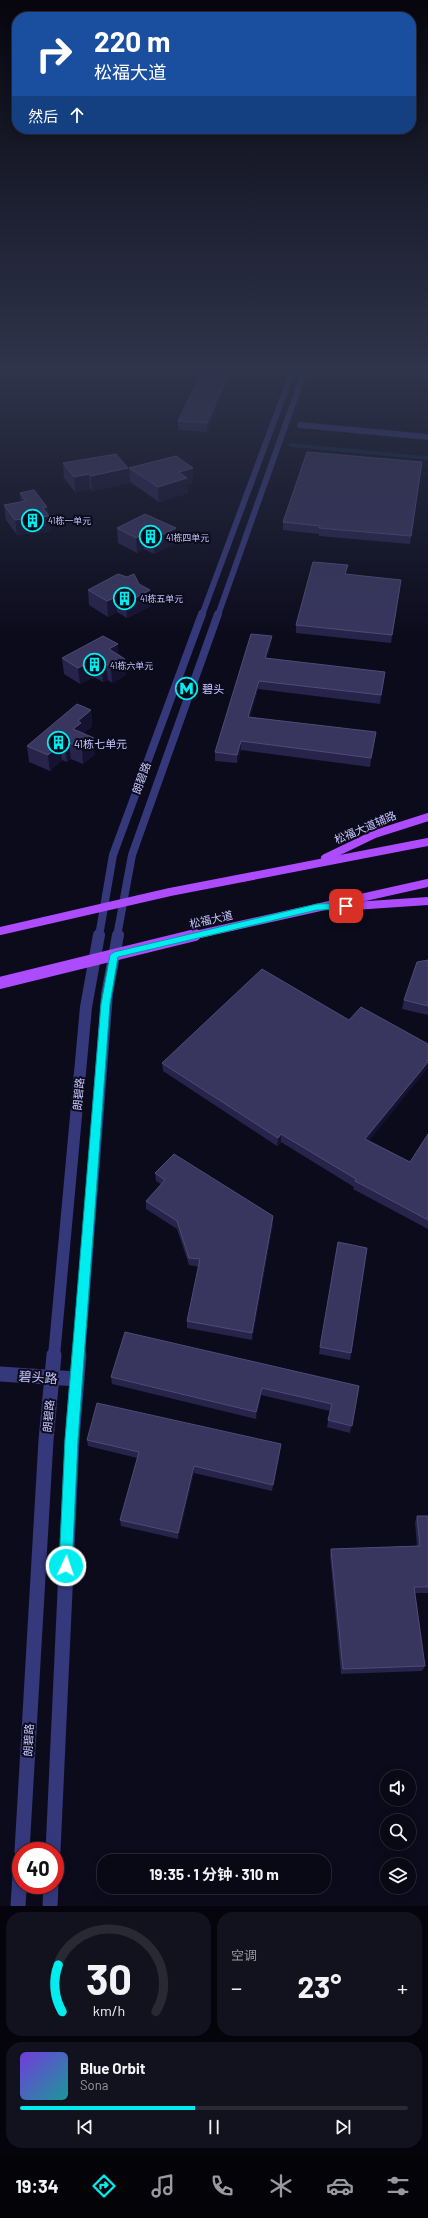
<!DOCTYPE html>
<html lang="zh">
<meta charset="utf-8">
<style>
:root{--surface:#090815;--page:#12111e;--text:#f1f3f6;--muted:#999aa0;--line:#292934;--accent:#00edf0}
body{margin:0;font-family:Barlow,"Noto Sans SC",sans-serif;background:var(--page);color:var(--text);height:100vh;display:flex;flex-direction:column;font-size:15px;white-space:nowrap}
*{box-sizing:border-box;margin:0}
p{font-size:13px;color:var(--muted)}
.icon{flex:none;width:22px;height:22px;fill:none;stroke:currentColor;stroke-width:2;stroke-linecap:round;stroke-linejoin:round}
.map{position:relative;height:1906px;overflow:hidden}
.panel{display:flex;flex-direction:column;gap:6px;padding:6px;background:#05040c;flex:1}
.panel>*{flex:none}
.hud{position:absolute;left:12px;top:12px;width:404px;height:122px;border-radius:16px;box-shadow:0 2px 10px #0003,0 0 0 1px var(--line);background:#1a4fa0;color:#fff;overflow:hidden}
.controls{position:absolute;left:380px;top:1770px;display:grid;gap:8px}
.controls a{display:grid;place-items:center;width:36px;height:36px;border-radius:50%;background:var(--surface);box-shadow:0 2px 10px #0003,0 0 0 1px var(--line);font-size:20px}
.speed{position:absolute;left:12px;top:1842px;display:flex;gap:8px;font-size:20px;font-weight:700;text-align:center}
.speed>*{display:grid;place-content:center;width:52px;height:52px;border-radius:50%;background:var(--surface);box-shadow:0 2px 10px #0003,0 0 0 1px var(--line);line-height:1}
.speed .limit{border:6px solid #d22;background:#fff;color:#111}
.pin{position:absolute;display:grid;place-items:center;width:34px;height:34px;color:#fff;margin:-17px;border-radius:8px;box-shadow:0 2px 6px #0006}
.me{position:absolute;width:44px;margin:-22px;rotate:3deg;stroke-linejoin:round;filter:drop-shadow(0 0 3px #0008)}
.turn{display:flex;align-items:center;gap:14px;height:84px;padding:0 16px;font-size:18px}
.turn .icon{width:52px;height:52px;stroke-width:2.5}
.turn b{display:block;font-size:28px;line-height:34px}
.then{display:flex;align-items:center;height:38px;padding:0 16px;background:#0003;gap:8px;font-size:15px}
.big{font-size:30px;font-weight:700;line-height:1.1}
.panel .card{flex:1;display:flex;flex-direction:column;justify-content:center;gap:6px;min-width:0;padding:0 14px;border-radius:16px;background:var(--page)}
.panel .dial{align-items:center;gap:0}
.dial svg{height:104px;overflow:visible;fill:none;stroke:var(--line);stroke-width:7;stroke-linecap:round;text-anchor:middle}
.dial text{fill:var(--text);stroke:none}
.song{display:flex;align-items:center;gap:12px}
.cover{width:48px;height:48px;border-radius:6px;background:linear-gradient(135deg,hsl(260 70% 55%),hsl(180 70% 35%))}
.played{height:4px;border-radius:2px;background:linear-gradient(90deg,var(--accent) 45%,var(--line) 45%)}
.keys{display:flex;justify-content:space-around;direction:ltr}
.heat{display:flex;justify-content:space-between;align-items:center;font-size:22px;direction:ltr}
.panel .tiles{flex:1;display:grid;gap:6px;grid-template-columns:1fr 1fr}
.card:last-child{grid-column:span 2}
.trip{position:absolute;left:97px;top:1854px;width:234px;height:40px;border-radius:16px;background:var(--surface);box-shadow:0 2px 10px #0003,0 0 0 1px var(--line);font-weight:700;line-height:40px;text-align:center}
.dock{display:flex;height:64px;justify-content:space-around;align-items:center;background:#040308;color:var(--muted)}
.dock .icon{width:28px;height:28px}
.dock .selected{color:var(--accent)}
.dock b{font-size:18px;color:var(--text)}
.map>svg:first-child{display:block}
</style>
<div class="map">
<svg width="428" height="1906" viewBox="0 0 428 1906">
<rect width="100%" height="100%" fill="#0c0b1c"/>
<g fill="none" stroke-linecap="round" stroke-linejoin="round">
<path stroke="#0b233f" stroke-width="3.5" d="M290,445L428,458"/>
<g stroke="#35387b" stroke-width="6">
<path d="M300,425L428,437"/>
<path d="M202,615L293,370"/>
<path d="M218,615L305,370"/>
</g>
<g stroke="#35387b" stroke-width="8">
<path d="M99,936L113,855L202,614"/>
<path d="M117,936L132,855L218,614"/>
</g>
<g stroke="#35387b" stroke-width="12">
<path d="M54,1356L86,1007L99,935"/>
<path d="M79,1356L107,994L118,935"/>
</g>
<g stroke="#35387b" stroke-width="15">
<path d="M0,1374L77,1379"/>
<path d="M22,1851L46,1440L54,1355"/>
<path d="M53,1851L72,1440L79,1355"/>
<path d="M18,1906L21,1860"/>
<path d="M50,1906L51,1885"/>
</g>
<g stroke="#ad4cff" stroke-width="8">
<path d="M325,858L375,834L428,817"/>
<path d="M339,907L428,901"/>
<path d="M0,931L170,892L428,842"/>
<path d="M191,936L428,883"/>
</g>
<path stroke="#ad4cff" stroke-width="12" d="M0,983L195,935"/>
</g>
<g fill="#27234b">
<path d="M101,370H114V371Z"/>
<path d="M230,371V380L207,432L178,430V421Z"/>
<path d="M422,462L410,544L319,536V534L283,530V522Z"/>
<path d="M63,463L128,468L129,483L92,491L90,489L75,492L64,478Z"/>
<path d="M129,468H193V483L187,484L188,493L159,502L130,482Z"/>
<path d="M20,493L47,507L51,531L17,535L6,520L4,505L21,502Z"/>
<path d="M117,528H176V543L154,554L144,549L137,553L118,543Z"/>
<path d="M347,574L400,588L391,643L296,633V625Z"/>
<path d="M88,590L151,606L127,618L117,612L108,617L89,605Z"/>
<path d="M271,645L267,658L384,681L380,704L258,689L250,717L376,732L370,767L241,750L237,763L215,761V752Z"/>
<path d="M118,655L126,675L112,683L108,680L103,682L94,677L80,684L64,674L62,658Z"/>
<path d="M91,710L92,726L84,733L95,754L83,764L71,759L67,762L62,760L50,771L29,762L27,746Z"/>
<path d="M428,960V1015L402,1009L404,1000Z"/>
<path d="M162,1063L369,1141L410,1162L428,1134V1229L353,1189L354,1187L281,1142L277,1146L163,1071Z"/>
<path d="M155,1173L273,1224L252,1340L187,1328V1321L199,1267L189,1265L177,1229L146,1209V1201L161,1184L156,1181Z"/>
<path d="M367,1248L350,1360L319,1354L320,1347Z"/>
<path d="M111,1377L359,1386L350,1433L327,1427L330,1411L261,1395L256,1419L112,1384Z"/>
<path d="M87,1440L281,1444L280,1451L272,1491L194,1473L178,1539L121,1526L120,1520L137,1458L88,1446Z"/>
<path d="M417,1516H428V1593H415L425,1666L422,1671L341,1674L330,1555L331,1549L417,1546L415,1522Z"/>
</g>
<g fill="#151230">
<path d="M230,371V380L207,432V423Z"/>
<path d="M128,468L129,483L92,491L91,476Z"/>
<path d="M193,468V483L187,484L188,493L159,502L158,487L179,472Z"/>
<path d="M89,474L90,489L75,492L74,477Z"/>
<path d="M47,507L48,516H49L51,531L17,535L15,520L43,508Z"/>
<path d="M176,528V543L154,554L153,539Z"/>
<path d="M144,534V549L137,553L136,538Z"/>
<path d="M401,580L400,588L391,643L392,635Z"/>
<path d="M150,590L151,606L127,618L126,603Z"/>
<path d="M116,597L117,612L108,617L107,601Z"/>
<path d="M272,636L271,645L265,666V658Z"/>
<path d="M118,644L119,660L109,649Z"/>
<path d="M125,659L126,675L112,683L111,667Z"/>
<path d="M92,661L94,677L80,684L78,668Z"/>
<path d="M106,664L108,680L103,682L102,667Z"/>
<path d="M385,672L384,681L380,704L381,695Z"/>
<path d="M259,681L258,689L248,725V717Z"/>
<path d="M91,710L92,726L82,735L73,729L78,721Z"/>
<path d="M376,732L375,741L370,767L371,758Z"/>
<path d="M94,738L95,754L83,764L82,748Z"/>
<path d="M241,741V750L237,763V755Z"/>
<path d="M69,743L71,759L67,762L65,746Z"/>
<path d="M60,744L62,760L50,771L48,755Z"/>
<path d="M428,1062V1068L364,1147L365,1139Z"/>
<path d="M281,1134V1142L277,1146L278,1138Z"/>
<path d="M273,1216V1224L252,1340V1333Z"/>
<path d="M262,1388L261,1395L256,1419V1412Z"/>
<path d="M281,1444L280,1451L272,1491L273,1485Z"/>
<path d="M194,1466V1473L178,1539V1533Z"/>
</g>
<g fill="#38355e" stroke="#4f4b77">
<path d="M203,370H219L230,371L207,423L178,421Z"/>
<path d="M307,452L422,462L411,536L319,528L320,526L283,522Z"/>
<path d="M116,454L128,468L91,476L89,474L74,477L63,463Z"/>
<path d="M176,456L193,468L179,472L187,478L158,487L129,468Z"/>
<path d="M34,490L47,507L43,508L49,516L15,520L4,505L26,501L20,493Z"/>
<path d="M145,514L176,528L153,539L144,534L136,538L117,528Z"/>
<path d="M313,562L348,565L345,574L401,580L392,635L296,625Z"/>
<path d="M118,574L127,577L134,574L139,584L150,590L126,603L116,597L107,601L88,590Z"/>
<path d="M251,634L272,636L265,658L385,672L381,695L259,681L248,717L376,732L371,758L241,741L237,755L215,752Z"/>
<path d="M103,636L118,644L109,649L125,659L111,667L106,664L102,667L92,661L78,668L62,658Z"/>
<path d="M77,704L91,710L78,721L81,723L73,729L94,738L82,748L69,743L65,746L60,744L48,755L27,746Z"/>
<path d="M428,960V1006L404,1000L417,962Z"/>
<path d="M262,969L349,1020L361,1007L428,1044V1062L365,1139L410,1162L428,1134V1220L355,1181L356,1179L281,1134L278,1138L162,1063Z"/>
<path d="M174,1154L273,1216L252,1333L187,1321L200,1259L189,1258L177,1221L146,1201L165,1180L155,1173Z"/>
<path d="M338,1242L367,1248L351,1353L320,1347Z"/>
<path d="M125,1332L359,1386L352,1426L328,1420L332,1404L262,1388L256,1412L111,1377Z"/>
<path d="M97,1403L281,1444L273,1485L194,1466L178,1533L120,1520L139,1452L87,1440Z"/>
<path d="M417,1516H428V1587H414L425,1666L343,1669L331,1549L420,1546Z"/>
</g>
<linearGradient id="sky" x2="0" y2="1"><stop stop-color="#07060f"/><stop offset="0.58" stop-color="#2e344b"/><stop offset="1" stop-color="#2e344b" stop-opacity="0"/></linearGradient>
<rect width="428" height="637" fill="url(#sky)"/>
<path fill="#00edf0" stroke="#009a9c" d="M346,903L350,904V909L317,910L118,957L110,1004L78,1440L72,1566L71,1571L66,1573L61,1571L59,1566L65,1440L101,1004L110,955L114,952L317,904Z"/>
<defs>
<symbol id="building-ring" viewBox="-11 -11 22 22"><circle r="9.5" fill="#0c0b1c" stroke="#00edf0" stroke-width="1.5"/><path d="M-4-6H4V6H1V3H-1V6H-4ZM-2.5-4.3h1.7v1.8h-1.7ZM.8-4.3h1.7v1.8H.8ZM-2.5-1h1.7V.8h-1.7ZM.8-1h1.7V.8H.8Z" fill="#00edf0"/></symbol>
<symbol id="metro-ring" viewBox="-11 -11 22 22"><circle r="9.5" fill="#0c0b1c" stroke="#00edf0" stroke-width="1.5"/><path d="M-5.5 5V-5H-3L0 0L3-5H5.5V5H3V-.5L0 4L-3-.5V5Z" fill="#00edf0"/></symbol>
</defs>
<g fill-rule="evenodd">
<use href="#building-ring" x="20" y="508" width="25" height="25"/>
<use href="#building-ring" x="138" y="524" width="25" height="25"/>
<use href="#building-ring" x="112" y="586" width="25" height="25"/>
<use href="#building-ring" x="82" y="652" width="25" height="25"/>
<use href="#metro-ring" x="174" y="676" width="25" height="25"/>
<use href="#building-ring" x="46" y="730" width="25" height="25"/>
</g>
<g text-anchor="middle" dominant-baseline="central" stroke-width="4" stroke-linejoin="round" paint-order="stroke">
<g font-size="9" fill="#c7c5ff" stroke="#0c0b1c" text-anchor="start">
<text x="48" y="520">41栋一单元</text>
<text x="166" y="537">41栋四单元</text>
<text x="140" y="598">41栋五单元</text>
<text x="110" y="665">41栋六单元</text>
</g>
<g font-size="11" fill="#c7c5ff" stroke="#0c0b1c" text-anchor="start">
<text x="202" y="688">碧头</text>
<text x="74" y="743">41栋七单元</text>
</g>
<g font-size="11" fill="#c7c5ff" stroke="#0c0b1c">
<text transform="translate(141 778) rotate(-70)">朗碧路</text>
<text transform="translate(365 827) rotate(-23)">松福大道辅路</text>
<text transform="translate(211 919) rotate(-13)">松福大道</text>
<text transform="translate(78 1094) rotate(-85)">朗碧路</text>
<text transform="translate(48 1416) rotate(-85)">朗碧路</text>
<text transform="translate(28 1740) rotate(-87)">朗碧路</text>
</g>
<g font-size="13" fill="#c7c5ff" stroke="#0c0b1c">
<text transform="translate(38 1377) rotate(4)">碧头路</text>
</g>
</g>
</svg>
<div class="controls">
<a><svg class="icon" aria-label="sound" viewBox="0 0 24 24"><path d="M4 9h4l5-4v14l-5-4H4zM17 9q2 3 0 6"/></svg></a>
<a><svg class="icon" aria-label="search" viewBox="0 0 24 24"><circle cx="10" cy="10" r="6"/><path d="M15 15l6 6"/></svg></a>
<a><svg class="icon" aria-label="layers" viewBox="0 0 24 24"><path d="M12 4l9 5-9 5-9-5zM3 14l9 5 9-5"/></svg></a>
</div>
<div class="speed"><div class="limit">40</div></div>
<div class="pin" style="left:346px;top:906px;background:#d93025"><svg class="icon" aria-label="arrive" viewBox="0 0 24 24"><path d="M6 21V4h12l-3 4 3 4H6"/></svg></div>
<svg class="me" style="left:66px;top:1566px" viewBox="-20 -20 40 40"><circle r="17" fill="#00edf0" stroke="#fff" stroke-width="3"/><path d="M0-11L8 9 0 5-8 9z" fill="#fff"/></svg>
<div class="trip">19:35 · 1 分钟 · 310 m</div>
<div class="hud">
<div class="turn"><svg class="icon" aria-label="right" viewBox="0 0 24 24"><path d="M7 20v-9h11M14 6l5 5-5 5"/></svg><div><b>220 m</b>松福大道</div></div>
<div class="then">然后<svg class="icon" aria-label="ahead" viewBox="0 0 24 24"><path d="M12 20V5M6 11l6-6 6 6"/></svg></div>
</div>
</div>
<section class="panel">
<div class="tiles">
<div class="card dial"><svg viewBox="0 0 100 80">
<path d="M14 69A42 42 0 1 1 86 69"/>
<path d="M14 69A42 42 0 0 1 11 33" stroke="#00edf0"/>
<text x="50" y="56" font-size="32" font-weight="700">30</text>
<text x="50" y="72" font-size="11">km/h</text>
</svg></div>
<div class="card"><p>空调</p>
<div class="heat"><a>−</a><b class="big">23°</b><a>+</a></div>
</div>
<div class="card">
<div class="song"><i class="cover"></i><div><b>Blue Orbit</b><p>Sona</p></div></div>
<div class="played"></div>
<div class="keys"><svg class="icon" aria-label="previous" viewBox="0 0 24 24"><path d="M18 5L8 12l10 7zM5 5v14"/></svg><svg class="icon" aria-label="pause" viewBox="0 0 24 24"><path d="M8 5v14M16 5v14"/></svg><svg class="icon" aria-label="next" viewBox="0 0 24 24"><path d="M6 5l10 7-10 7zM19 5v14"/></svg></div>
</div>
</div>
</section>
<nav class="dock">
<b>19:34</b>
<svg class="icon selected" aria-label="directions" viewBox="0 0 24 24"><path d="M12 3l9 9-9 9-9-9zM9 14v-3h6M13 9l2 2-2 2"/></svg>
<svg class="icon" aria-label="music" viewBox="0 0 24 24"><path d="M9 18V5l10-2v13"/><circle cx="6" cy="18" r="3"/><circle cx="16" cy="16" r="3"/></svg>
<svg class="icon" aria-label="phone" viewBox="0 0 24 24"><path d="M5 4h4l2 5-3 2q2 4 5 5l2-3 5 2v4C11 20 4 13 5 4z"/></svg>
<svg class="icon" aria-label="climate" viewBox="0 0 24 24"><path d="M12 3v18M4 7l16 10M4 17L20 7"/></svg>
<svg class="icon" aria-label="car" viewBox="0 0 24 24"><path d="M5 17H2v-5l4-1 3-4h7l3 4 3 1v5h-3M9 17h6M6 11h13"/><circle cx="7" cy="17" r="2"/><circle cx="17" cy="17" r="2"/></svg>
<svg class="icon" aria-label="filters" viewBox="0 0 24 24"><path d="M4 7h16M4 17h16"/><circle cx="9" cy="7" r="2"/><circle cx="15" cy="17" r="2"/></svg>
</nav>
